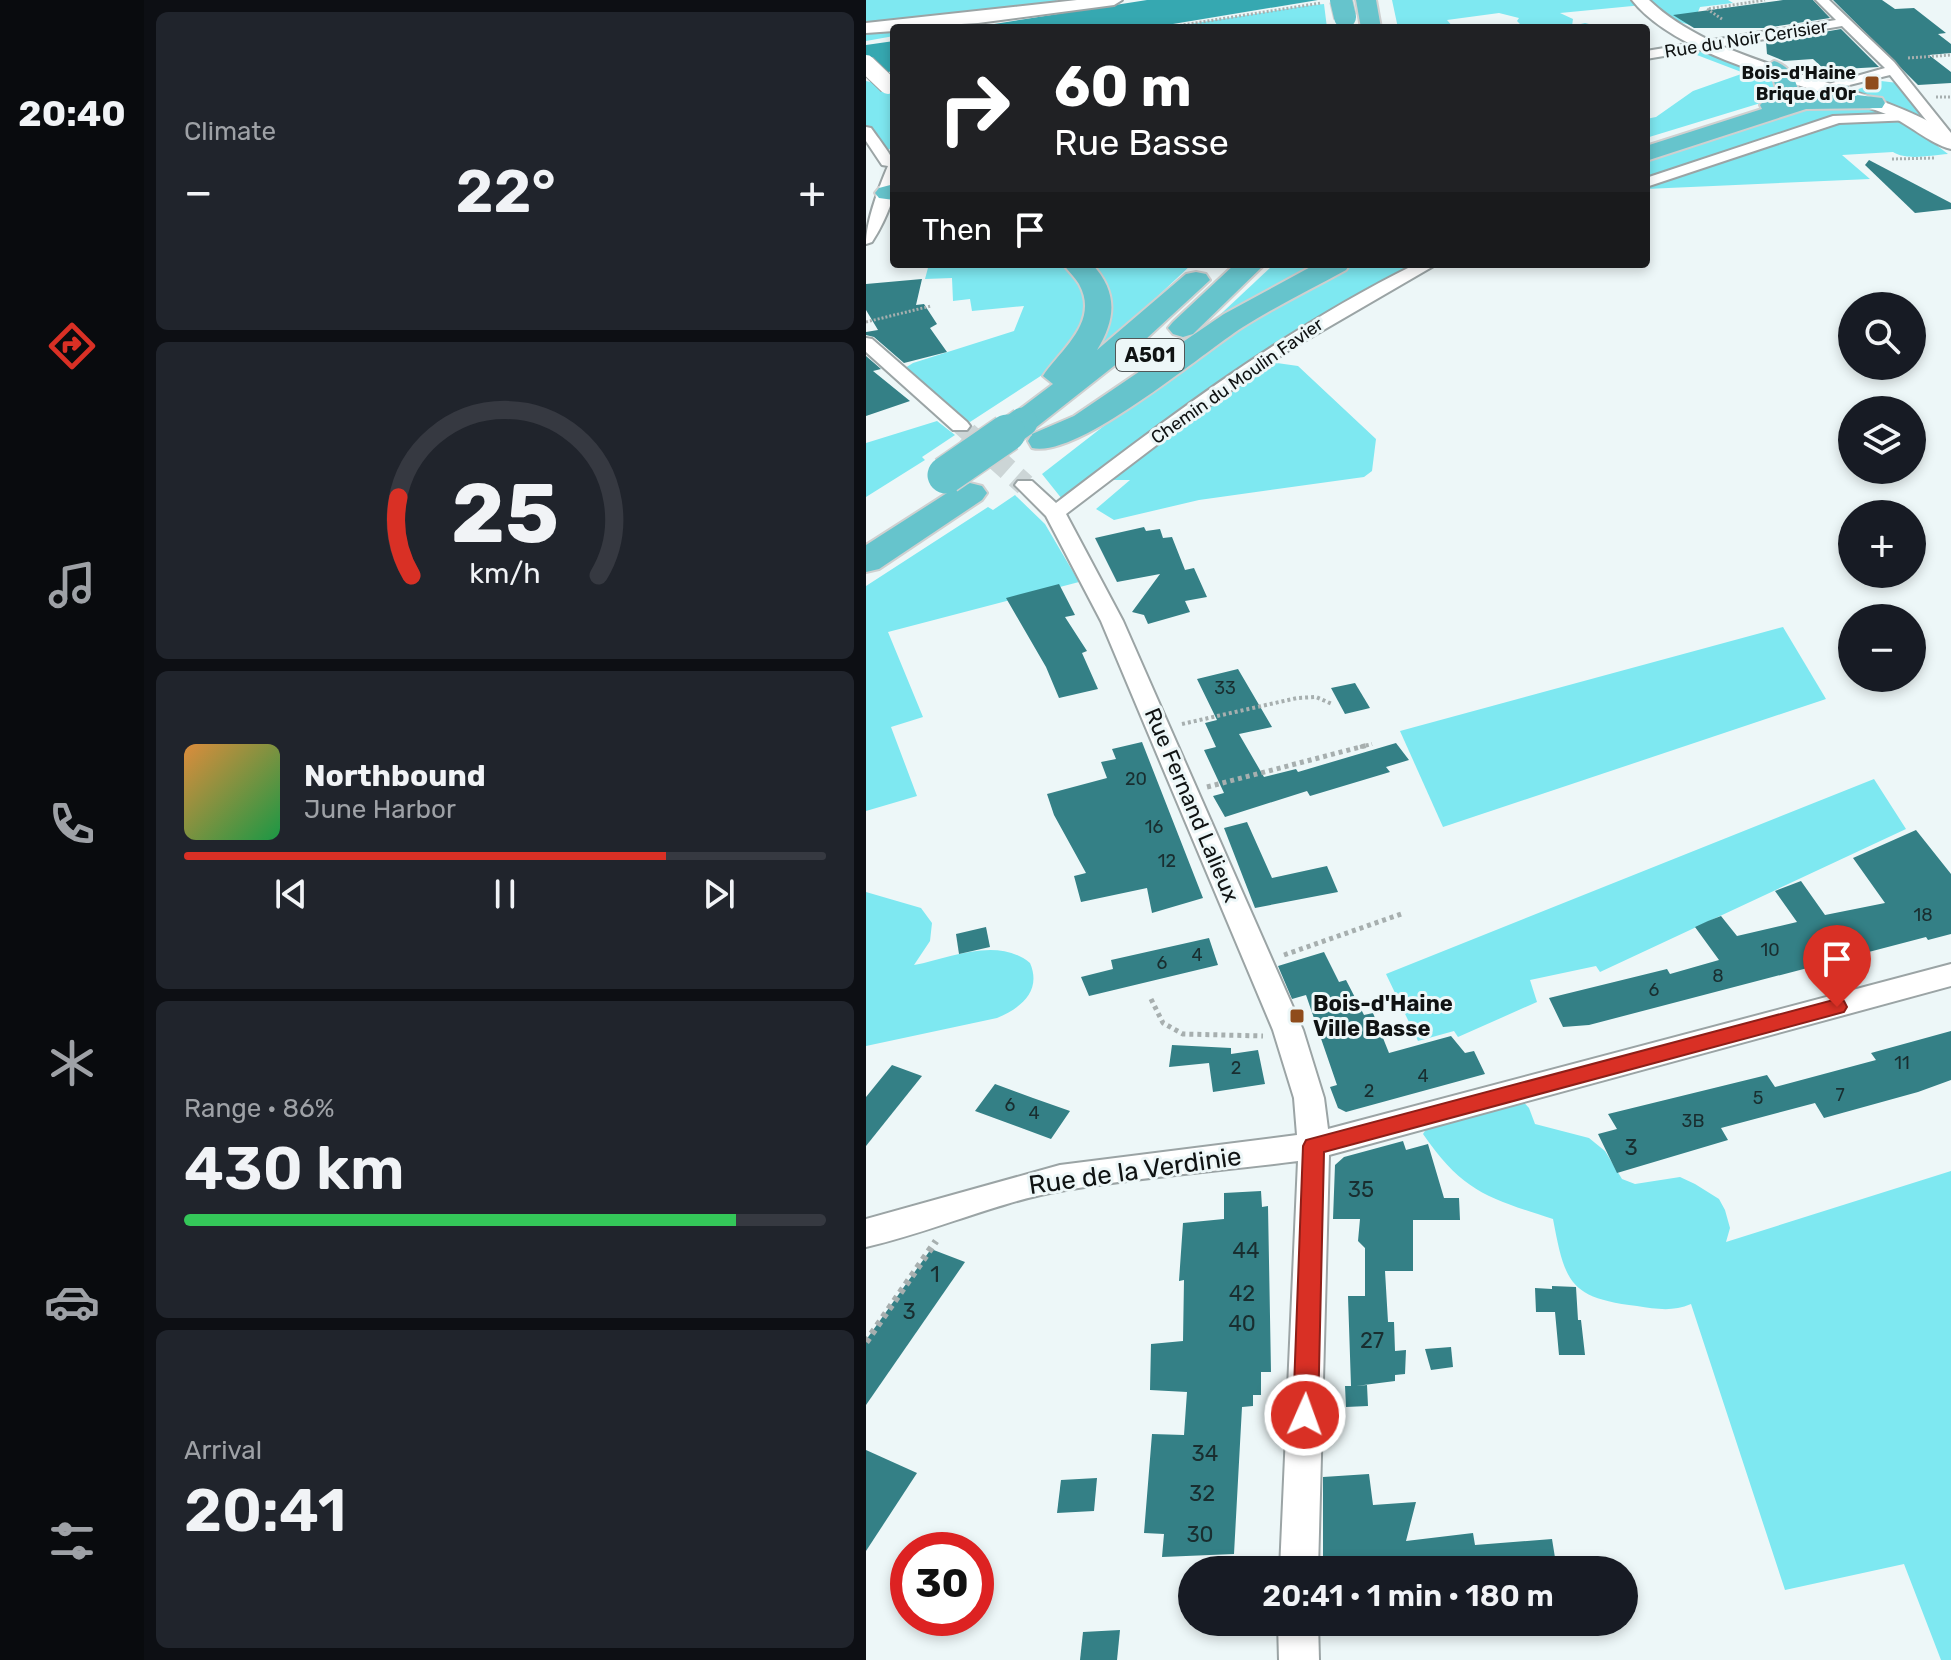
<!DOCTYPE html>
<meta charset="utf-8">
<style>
:root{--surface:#171b24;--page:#20242c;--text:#f1f3f6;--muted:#9ea1a6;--line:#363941;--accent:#d93025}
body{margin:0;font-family:Rubik,sans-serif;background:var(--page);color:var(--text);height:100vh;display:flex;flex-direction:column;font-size:30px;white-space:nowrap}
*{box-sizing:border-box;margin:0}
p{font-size:26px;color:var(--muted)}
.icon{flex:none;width:44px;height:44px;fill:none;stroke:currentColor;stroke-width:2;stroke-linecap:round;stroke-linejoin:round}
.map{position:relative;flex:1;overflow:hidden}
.sheet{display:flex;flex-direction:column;gap:12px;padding:12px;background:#0d0f14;width:722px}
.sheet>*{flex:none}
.top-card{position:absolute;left:24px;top:24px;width:760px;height:244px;border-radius:8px;box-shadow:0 4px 12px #0003;background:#202124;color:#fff;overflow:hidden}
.tools{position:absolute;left:972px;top:292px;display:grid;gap:16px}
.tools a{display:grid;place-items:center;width:88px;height:88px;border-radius:50%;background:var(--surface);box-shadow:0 4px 12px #0003;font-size:40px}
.speed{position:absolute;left:24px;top:1532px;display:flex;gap:16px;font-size:40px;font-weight:700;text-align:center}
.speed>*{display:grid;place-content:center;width:104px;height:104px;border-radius:50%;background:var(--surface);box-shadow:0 4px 12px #0003;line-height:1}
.speed .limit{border:12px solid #d22;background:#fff;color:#111}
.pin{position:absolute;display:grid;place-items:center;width:68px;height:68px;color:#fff;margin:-82px -34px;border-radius:50% 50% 50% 0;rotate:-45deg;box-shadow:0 0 8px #0007}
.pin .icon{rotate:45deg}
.me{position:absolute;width:88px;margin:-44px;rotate:2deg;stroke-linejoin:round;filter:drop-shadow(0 0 6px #0008)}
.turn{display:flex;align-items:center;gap:28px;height:168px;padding:0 32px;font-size:36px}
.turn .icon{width:104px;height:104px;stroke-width:2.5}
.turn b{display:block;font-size:56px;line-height:68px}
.then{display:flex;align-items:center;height:76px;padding:0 32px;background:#0003;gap:16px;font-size:30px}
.big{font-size:60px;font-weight:600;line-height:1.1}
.sheet .tile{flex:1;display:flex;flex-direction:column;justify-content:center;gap:12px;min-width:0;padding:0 28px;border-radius:12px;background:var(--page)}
.sheet .dial{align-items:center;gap:0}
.dial svg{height:208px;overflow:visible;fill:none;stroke:var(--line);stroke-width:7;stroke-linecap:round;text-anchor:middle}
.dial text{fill:var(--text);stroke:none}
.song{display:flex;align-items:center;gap:24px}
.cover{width:96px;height:96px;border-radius:12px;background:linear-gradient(135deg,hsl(30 70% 55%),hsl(140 70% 35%))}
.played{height:8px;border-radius:4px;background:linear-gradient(90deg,var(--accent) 75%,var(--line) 75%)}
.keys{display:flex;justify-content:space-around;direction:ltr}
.heat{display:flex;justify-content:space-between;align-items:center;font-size:44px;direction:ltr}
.charge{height:12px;border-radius:6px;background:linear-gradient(90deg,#34c759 86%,var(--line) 0)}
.trip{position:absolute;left:312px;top:1556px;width:460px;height:80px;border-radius:40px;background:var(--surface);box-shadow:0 4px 12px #0003;font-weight:600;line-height:80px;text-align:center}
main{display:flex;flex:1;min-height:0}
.tab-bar{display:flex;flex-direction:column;width:144px;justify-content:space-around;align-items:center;background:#090b0e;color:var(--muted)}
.tab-bar .icon{width:56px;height:56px}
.tab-bar .selected{color:var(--accent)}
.tab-bar b{font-size:36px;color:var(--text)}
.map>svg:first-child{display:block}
</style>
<main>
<nav class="tab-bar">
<b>20:40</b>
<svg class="icon selected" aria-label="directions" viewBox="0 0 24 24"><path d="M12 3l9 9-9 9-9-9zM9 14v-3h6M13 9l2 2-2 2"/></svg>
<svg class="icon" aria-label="music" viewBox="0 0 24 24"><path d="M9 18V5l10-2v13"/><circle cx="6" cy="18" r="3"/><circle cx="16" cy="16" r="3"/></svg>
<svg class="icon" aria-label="phone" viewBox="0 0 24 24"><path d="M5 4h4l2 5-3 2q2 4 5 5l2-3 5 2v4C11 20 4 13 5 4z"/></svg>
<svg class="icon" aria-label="climate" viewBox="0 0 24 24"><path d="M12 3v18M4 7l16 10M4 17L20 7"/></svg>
<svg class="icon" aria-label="car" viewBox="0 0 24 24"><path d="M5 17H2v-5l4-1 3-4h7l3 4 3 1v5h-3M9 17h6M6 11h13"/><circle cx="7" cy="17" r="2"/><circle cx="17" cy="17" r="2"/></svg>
<svg class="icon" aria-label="filters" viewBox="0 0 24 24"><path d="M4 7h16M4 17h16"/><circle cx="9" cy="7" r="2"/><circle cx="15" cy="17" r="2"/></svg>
</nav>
<section class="sheet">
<div class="tile"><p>Climate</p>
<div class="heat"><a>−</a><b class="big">22°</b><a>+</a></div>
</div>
<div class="tile dial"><svg viewBox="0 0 100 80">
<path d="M14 69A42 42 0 1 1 86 69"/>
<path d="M14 69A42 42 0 0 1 9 39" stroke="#d93025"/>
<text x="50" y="56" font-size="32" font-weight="700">25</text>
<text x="50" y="72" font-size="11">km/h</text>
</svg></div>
<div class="tile">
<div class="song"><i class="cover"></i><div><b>Northbound</b><p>June Harbor</p></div></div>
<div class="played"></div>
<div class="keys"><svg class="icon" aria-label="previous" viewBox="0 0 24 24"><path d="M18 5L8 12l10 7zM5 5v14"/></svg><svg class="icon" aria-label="pause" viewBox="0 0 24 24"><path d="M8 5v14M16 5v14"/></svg><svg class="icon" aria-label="next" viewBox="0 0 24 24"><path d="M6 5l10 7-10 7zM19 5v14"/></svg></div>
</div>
<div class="tile"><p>Range · 86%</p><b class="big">430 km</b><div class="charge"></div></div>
<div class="tile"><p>Arrival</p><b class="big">20:41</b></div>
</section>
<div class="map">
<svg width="1085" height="1660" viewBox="0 0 1085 1660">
<rect width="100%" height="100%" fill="#edf7f8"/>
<g fill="#7ee8f1">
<path d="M0,0H190L200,7L71,28H28V36L0,41Z"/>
<path d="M526,0H773L777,5L694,13L707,19L706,26L719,23L731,26L729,28H658L651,21L653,18L633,13L581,20L588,28H532Z"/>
<path d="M777,0H862L867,3L834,7L832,12L837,25C812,27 798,14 777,0Z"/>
<path d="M458,4L461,28H298L439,6Z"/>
<path d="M830,50L842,51L901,71L913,87L898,102L780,138V119L790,117L827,91L878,73L823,52Z"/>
<path d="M0,81L23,86C33,103 30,132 24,149L21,150L0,129Z"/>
<path d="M1015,81L1032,83L1057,114L1048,116L987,91Z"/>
<path d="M981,103L1042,117L1044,125L1082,154C1065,155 1041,161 1027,152L976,155L1004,179L780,189V160L935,109Z"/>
<path d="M63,264H202L211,273L225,310L190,366L104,422L31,373L47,363L148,331L158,306L106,311L104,299L87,301L86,278L59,279Z"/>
<path d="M222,264H326L210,373L228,344Z"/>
<path d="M408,264H458L342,326Z"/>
<path d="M490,264H563L398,361L432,366L510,439L506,471L498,477L333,500L248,520L230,509L264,480H232L200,504L176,474L292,384L382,323Z"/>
<path d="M71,421L89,435L56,457L59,460L0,497V443Z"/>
<path d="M149,495L179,524L213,582L22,632L57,717L25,727L51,796L0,811V586L122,507L127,510Z"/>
<path d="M917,627L960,699L577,827L534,731Z"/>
<path d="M1008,779L1040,829L734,972L730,966L664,980L671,1002L592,1037L588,1031L552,1041L520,974Z"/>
<path d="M0,892L55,908L66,923L64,941L48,965C85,958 131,936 164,963C176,991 155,1008 131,1018L0,1046Z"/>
<path d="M654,1098L663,1108L669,1124L723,1138L739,1151L756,1179L769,1184L814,1177L829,1184L853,1199L859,1210L864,1228L860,1242L1085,1171V1660H1075L1038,1564L919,1590L825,1304C806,1312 791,1309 771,1306C703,1298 699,1282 687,1219C622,1198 597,1192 557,1134L564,1123Z"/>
</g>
<g fill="#36a8b1">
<path d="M281,0H452L283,28H103Z"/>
<path d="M28,41V71L0,76V45Z"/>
</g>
<g fill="#348086">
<path d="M917,0H947L964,18L899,28H828L807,15Z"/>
<path d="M967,0H1016L1029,9L1048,8L1080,33L1072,34L1085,44V53L1063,55L1085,72V83L1052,85Z"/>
<path d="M975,29L1013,67L959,70L947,59L918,61L901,54L900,42Z"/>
<path d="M1003,160L1085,203V209L1049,213L999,165Z"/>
<path d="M56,279L50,305L58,304L71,324L64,328L81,352L38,363L8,337L0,335V332L12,330L0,310V284Z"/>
<path d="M0,356L15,369L7,371L44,401L0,416Z"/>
<path d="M278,527L280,531L294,529L297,538L306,537L319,570L328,568L341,597L319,601L324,612L282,624L278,615L266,612L294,574L251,582L229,538Z"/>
<path d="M193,584L209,615L199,617L221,651L216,653L232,689L193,698L180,667L140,598Z"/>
<path d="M372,669L406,727L373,734L398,777L430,769L432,772L530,743L543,760L520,767L524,772L444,796L441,791L359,817L347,796L358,793L338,750L350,747L339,723L351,720L331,679Z"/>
<path d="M489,683L504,708L479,714L465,688Z"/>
<path d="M276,742L337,898L286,913L281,888L215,902L208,876L220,873L188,815L181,794L241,778L235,762L250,759L246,749Z"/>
<path d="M381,822L406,878L461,866L472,892L389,908L358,828Z"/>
<path d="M1050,830L1085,874V934L1062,940L1060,937L723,1025L697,1027L683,998L801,969L804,974L853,960L829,927L842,921L855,916L871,936L931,922L909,891L935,881L959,915L1019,903L987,858Z"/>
<path d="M120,927L124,947L93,954L90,934Z"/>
<path d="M343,938L352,965L223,996L215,977L247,969L245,960Z"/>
<path d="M458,952L473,982L480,980L498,1015L507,1013L523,1053L585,1036L599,1053L608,1051L619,1074L480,1112L472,1108L464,1087L471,1085L440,995L426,999L412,966Z"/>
<path d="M1085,1031V1080L1052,1092L958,1118L949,1103L855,1128L862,1140L751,1173L732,1134L751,1129L742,1114L901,1075L909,1087L1010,1060L1005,1053Z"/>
<path d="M306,1045L365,1048V1054L392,1050L399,1084L347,1092L343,1063L303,1067Z"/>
<path d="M26,1065L56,1076L0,1146V1097Z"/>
<path d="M129,1084L167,1098L204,1111L185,1139L109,1111Z"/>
<path d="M537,1141L540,1150L562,1144L578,1198H593L594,1220H547V1271H519L522,1322H528L529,1351L540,1350L539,1374L529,1375V1381L490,1386L501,1385L502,1406L480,1407L479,1386H485L482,1296H499V1248L492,1241L494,1219H467L469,1165L478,1157Z"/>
<path d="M395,1191L396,1207L402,1206L405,1372H395V1395H387V1406L376,1407L368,1554L296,1557L298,1534L278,1533L286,1434L318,1435L321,1392L284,1390L285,1344L317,1341L318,1280L313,1281L317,1223L358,1219V1193Z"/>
<path d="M65,1249L99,1262L0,1405V1340Z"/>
<path d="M686,1286L710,1287L712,1320H715L719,1355H693L689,1312H670L669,1288L686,1289Z"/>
<path d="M585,1347L587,1367L565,1370L559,1349Z"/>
<path d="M0,1450L51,1473L0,1551Z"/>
<path d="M503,1474L507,1505L550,1502L540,1541L607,1533L609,1545L686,1539L691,1570H457V1477Z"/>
<path d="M231,1478L228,1511L191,1513L195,1480Z"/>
<path d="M254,1630L251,1660H214L217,1632Z"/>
</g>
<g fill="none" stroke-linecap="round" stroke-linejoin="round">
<path stroke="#ccd5d6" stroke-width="17" stroke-dasharray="17 8" stroke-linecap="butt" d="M94,426L104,435"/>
<path stroke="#ccd5d6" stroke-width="22" stroke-dasharray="22 11" stroke-linecap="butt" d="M101,433L159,485"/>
<defs>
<g id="street">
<path d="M950,0H963L1028,62L1085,133V146L1080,145L1024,75L959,91V85L1019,68L976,26L780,59V51L970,20Z"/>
<path d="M1042,113L1049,117L1047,120L973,123L780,187V178L967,116Z"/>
<path d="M0,127L5,128C12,138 21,149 27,160C38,182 19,222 6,242L0,244C0,222 13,187 22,166L16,165L0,141Z"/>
<path d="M550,264H571L423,350L330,415L200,514L257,621L437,1030L458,1098L462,1129L1085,964V986L463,1155L452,1570H414L432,1161C353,1171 272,1177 194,1191C128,1203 66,1232 0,1247V1219L194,1165L431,1135L428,1098L407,1030L235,621L180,516L149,485L152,481H166L190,503C305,415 420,328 550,264Z"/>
<path d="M0,338L6,339L101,422L104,426L101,430H87L0,352Z"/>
<path d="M412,1622H452L453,1660H413Z"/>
</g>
<g id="secondary">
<path d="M211,0H256L248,5L112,23L28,28V31L0,33V23Z"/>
<path d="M766,0H783C856,70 996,78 1085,134V149C1062,143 1042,123 1020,114C949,86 814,61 766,0Z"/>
</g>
<g id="highway">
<path d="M490,0H510L515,28H495Z"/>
<path d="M908,61C922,65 929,77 932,90L923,100L974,84L982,86L985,91L983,94L1016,98L1019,103L1016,108L940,109L780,161V146L896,109L894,105L910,89L908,81L897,68Z"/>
<path d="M28,184V200L13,198L9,193L13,188Z"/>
<path d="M197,264H226C252,292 250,319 231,350L320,274L330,272L340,274L344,280L267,351L168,429L157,432L146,429L141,422L146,415L187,384L177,376C195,349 234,322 213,284C209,277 202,271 197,264Z"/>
<path d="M369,264H399L327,334L317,337L307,334L302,328L307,322Z"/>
<path d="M450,264H484L480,270C446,289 410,306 377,327C335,354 212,459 166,448L162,441L166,434L208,416L358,314Z"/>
<path d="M104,483L116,486L121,493L116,500L13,569L0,572V545L92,486Z"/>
</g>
</defs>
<use href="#street" stroke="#9ba4a5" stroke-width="4"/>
<use href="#secondary" stroke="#9ba4a5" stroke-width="4"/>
<use href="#highway" stroke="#cfd0d0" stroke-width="4"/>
<g stroke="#a7afaf" stroke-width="3" stroke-dasharray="2 2" stroke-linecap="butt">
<path d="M856,19L841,9L899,0"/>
<path d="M298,28L455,3"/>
<path d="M1042,58L1085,55"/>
<path d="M1070,97H1085"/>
<path d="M1026,159L1069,158"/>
<path d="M0,322L65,306"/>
</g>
<g stroke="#a7afaf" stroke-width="4" stroke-dasharray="3 3" stroke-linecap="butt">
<path d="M316,724L431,698L450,697L466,704"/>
<path d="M494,747L506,744"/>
</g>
<g stroke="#a7afaf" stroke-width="5" stroke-dasharray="4 4" stroke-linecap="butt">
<path d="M341,787L502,745"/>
<path d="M418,955L538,913"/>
<path d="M285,999L297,1023L317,1034L397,1036"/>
</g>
<path stroke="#a7afaf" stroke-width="7" stroke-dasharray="5 5" stroke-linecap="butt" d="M0,1342L70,1241"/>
<use href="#street" fill="#fff" fill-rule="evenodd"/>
<use href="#secondary" fill="#fff" fill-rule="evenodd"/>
<use href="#highway" fill="#66c4cc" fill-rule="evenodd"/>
<defs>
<path id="secondary-bridge" d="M0,64L22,85"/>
<path id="highway-bridge-far2" d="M475,0L479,17"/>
<path id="highway-bridge-far1" d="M139,435L157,422"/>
<path id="highway-bridge" d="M80,475L141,433"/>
</defs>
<use href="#secondary-bridge" stroke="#9ba4a5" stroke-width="20" stroke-linecap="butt"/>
<use href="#highway-bridge-far2" stroke="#cfd0d0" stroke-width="24" stroke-linecap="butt"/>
<use href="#highway-bridge-far1" stroke="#cfd0d0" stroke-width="32" stroke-linecap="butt"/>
<use href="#highway-bridge" stroke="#cfd0d0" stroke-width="40" stroke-linecap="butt"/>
<use href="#secondary-bridge" stroke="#fff" stroke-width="18"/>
<use href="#highway-bridge-far2" stroke="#66c4cc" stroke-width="22"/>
<use href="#highway-bridge-far1" stroke="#66c4cc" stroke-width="29"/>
<use href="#highway-bridge" stroke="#66c4cc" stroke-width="37"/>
</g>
<path fill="#d93025" stroke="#8d1f18" stroke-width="2" d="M971,999L978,1001L981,1007L978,1012L458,1152L452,1415L448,1424L439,1427L430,1424L427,1415L437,1146L440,1140Z"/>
<g fill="#8f4c1c" stroke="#edf7f8" stroke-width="3">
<rect x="998" y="75" width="16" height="16" rx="4"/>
<rect x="423" y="1008" width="16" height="16" rx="4"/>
</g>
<g text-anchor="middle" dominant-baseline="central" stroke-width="6" stroke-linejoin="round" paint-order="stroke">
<g font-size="18" fill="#101313" stroke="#edf7f8">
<text transform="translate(880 39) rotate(-9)">Rue du Noir Cerisier</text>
<text transform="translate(371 381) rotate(-35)">Chemin du Moulin Favier</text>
</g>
<g font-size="18" font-weight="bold" fill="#101313" stroke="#edf7f8" text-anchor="end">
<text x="990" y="73">Bois-d'Haine<tspan x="990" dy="21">Brique d'Or</tspan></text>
</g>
<g font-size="18" fill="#192e30">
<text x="359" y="688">33</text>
<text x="270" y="779">20</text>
<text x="288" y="827">16</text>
<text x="301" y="861">12</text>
<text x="1057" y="915">18</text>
<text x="904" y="950">10</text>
<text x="331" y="955">4</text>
<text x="296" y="963">6</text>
<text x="852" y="976">8</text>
<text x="788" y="990">6</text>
<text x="1036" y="1063">11</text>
<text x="370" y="1068">2</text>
<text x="557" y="1076">4</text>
<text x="503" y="1091">2</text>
<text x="974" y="1095">7</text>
<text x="892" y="1098">5</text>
<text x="144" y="1105">6</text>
<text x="168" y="1113">4</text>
<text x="827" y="1121">3B</text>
</g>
<rect fill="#edf7f8" stroke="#525758" stroke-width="2" x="250" y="339" width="68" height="32" rx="6"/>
<g font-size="20" font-weight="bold" fill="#101313">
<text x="284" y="355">A501</text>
</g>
<g font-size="22" fill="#101313" stroke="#edf7f8">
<text transform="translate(326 805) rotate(67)">Rue Fernand Lalieux</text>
</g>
<g font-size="22" font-weight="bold" fill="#101313" stroke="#edf7f8" text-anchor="start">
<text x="447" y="1003">Bois-d'Haine<tspan x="447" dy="25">Ville Basse</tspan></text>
</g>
<g font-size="22" fill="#192e30">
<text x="765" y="1147">3</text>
<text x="495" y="1189">35</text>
<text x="380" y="1250">44</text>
<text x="69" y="1274">1</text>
<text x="376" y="1293">42</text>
<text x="43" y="1311">3</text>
<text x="376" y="1323">40</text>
<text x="506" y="1340">27</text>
<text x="339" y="1453">34</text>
<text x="336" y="1493">32</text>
<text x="334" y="1534">30</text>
</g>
<g font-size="26" fill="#101313" stroke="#edf7f8">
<text transform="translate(269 1171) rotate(-8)">Rue de la Verdinie</text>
</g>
</g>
</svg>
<div class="tools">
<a><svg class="icon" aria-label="search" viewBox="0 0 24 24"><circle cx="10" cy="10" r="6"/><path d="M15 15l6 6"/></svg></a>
<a><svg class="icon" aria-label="layers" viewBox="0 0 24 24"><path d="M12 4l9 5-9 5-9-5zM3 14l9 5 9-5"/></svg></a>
<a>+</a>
<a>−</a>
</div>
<div class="speed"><div class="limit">30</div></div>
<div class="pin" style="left:971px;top:1007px;background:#d93025"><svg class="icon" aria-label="arrive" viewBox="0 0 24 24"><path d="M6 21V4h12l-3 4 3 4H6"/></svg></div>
<svg class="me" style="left:439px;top:1415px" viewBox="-20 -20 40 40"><circle r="17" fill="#d93025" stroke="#fff" stroke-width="3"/><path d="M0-11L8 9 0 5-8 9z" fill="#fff"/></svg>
<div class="trip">20:41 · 1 min · 180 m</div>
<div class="top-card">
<div class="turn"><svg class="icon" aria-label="right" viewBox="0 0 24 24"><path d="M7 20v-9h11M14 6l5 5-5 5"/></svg><div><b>60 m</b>Rue Basse</div></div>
<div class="then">Then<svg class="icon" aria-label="arrive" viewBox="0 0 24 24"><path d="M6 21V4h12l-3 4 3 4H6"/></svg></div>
</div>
</div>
</main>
